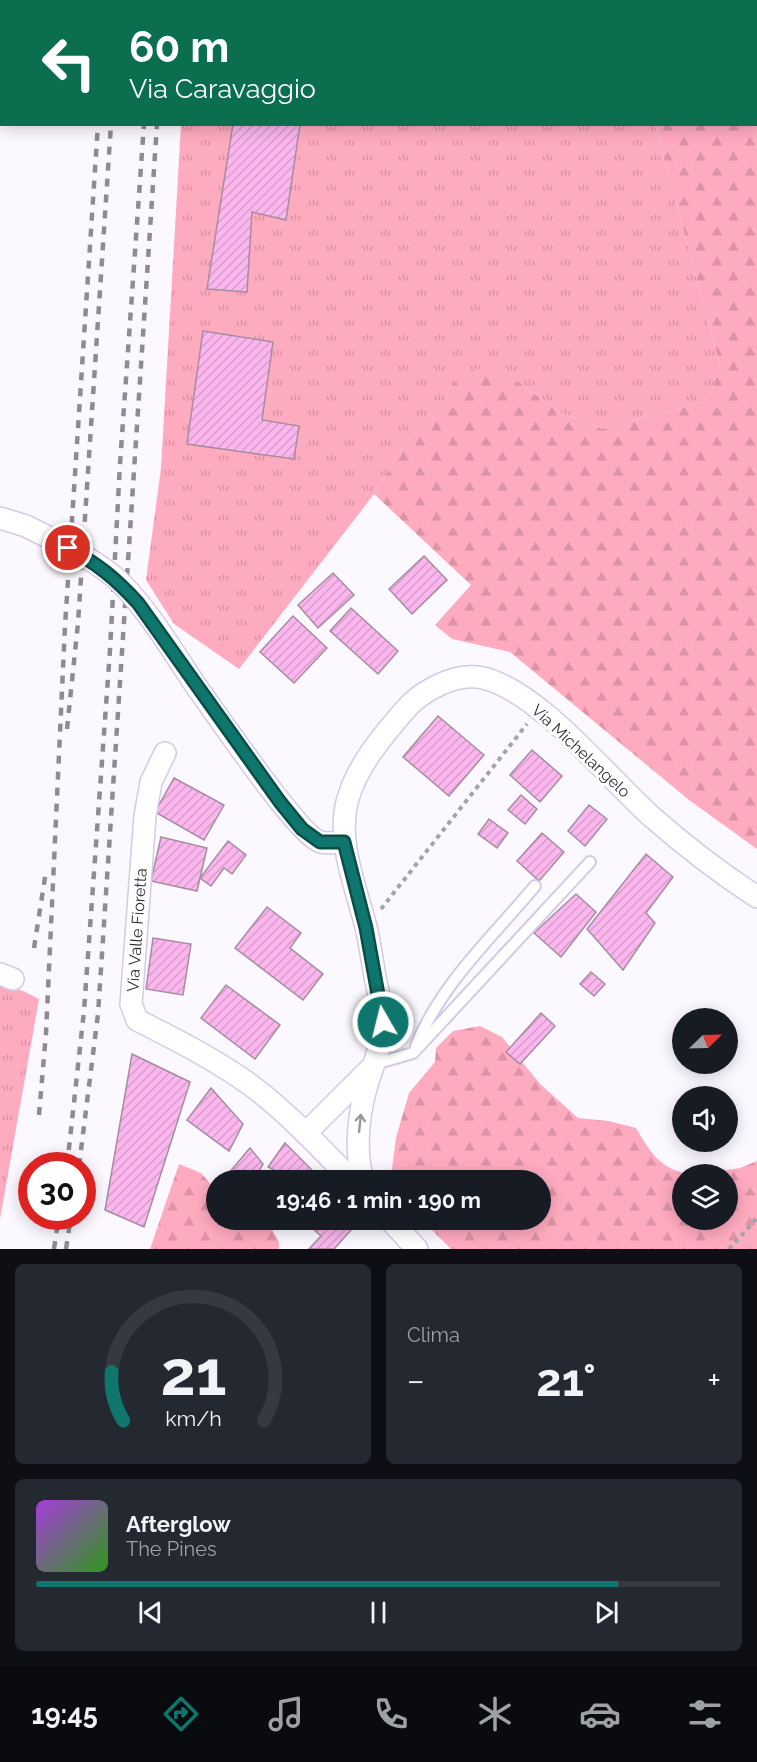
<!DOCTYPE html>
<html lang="it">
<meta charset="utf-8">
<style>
:root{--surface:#171b24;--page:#242831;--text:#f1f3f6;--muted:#9ea1a6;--line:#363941;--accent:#0f766e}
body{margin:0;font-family:Raleway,sans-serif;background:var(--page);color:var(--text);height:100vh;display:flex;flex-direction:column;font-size:22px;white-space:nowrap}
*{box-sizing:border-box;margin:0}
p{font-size:20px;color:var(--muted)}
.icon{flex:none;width:33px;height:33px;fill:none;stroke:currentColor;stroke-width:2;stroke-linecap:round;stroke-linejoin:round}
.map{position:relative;height:1249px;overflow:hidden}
.side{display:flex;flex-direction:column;gap:15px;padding:15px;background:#0d0f14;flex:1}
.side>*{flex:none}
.hud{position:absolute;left:0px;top:0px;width:758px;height:126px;box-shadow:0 3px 15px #0003;background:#0b6e4f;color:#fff;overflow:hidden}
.needle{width:39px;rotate:67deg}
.controls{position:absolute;left:672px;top:1008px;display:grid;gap:12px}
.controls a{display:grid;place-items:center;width:66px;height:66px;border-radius:50%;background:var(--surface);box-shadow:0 3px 15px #0003;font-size:30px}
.speed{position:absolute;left:18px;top:1152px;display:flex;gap:12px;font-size:30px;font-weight:700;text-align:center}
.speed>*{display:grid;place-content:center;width:78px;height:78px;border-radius:50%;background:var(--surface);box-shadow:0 3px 15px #0003;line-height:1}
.speed .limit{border:9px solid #d22;background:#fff;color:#111}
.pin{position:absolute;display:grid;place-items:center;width:51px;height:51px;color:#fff;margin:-26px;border:3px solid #fff;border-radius:50%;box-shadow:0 2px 6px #0007}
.me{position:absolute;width:66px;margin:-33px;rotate:352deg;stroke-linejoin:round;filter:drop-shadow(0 0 4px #0008)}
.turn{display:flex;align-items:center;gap:21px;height:126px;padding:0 30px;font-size:27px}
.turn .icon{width:78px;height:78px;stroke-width:2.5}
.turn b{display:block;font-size:42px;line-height:51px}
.big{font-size:45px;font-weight:700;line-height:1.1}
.side .tile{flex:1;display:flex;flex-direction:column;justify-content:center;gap:9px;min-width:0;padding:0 21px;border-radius:9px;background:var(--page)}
.side .dial{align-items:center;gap:0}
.dial svg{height:156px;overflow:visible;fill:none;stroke:var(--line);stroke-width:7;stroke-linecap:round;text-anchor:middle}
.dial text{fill:var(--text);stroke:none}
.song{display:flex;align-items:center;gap:18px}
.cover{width:72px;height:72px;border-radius:9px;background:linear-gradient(135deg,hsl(280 70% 55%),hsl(110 70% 35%))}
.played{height:6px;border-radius:3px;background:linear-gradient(90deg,var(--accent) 85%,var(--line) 85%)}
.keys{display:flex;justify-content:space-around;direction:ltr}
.heat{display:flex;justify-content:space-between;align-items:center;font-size:33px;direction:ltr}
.side .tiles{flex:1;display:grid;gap:15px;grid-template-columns:1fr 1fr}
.tile:last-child{grid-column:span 2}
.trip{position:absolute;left:206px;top:1170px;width:345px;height:60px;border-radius:30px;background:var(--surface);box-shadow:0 3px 15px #0003;font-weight:700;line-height:60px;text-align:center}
.tab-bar{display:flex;height:96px;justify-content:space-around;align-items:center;background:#090b0e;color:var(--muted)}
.tab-bar .icon{width:42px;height:42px}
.tab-bar .active{color:var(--accent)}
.tab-bar b{font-size:27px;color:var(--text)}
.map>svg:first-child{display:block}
</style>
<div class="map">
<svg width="757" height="1249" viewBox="0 0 757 1249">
<defs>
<pattern id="grass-tufts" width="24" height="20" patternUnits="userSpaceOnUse" patternTransform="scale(1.5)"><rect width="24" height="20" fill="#ffabbf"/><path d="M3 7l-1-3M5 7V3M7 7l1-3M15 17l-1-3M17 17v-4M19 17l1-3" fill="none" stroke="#db93a5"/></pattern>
<pattern id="forest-firs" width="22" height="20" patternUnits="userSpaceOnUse" patternTransform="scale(1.5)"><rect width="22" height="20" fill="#ffabbf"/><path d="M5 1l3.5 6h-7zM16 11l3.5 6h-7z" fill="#db93a5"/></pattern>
<pattern id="building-hatch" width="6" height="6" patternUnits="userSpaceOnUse" patternTransform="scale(1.5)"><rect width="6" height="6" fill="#fab6ed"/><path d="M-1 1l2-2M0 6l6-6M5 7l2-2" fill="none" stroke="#d79dcc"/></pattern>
</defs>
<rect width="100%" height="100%" fill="#fbf9ff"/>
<g fill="url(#grass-tufts)">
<path d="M188,0H757V33L756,2Z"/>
<path d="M181,125H655L720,365L712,392L703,402L602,429L559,412L520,383L452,384L439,412L406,442L374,494L239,669L174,624L146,580L161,468Z"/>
<path d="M0,983L23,991L39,999L0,1219Z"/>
</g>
<g fill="url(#forest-firs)">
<path d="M757,33V849L689,800L510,652L452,639L435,625L471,585L374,494L406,442L439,412L452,384L476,369H490L520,383L559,412L602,429L703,402L712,392L720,365L655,125L756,124Z"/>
<path d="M480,1026L502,1037L540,1084L578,1118L609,1121L636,1128C650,1152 660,1169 689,1174H682V1220H728V1174H702L740,1168L757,1161V1249H451L422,1220H540V1180H394L391,1176L396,1138L409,1093L435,1062L436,1048L453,1031Z"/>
<path d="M179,1164L201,1173L216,1190V1220H267L279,1242V1249H150Z"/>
</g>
<g fill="url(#building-hatch)" stroke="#a48d9f" stroke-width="1.5">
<path d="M233,124H300L286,220L252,212L247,292L207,289Z"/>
<path d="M203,331L273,342L262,420L299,426L294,459L187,444Z"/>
<path d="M424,556L447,580L412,614L389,589Z"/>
<path d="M333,573L354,595L318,628L298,605Z"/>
<path d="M351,608L398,651L378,674L330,631Z"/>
<path d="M293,616L327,648L294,683L260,652Z"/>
<path d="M438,716L484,755L449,796L403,757Z"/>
<path d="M532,750L562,776L540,802L510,775Z"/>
<path d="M174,778L224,805L204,840L155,812Z"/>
<path d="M521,795L537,809L525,824L508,810Z"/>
<path d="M589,805L607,819L585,846L568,831Z"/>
<path d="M489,819L508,833L497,848L478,834Z"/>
<path d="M542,833L564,852L539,881L517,861Z"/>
<path d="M161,837L207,848L197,891L151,881Z"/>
<path d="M228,841L246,855L232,874L224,868L211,886L200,878Z"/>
<path d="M646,854L673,877L646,913L655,923L623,970L587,929Z"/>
<path d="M576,894L596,912L561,957L534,933Z"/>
<path d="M267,907L301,933L290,948L323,974L303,1000L235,948Z"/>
<path d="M153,938L191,944L183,995L146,989Z"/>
<path d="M591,972L605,984L594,996L580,984Z"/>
<path d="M226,985L280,1025L255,1059L201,1018Z"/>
<path d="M541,1013L555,1026L520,1064L506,1052Z"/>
<path d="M132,1054L190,1082L144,1227L105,1210Z"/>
<path d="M211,1088L243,1124L229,1151L187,1120Z"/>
<path d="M285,1143L317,1175L314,1180H279L284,1175L268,1167Z"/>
<path d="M250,1148L263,1164L254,1180H223Z"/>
<path d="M305,1220H360L334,1249H309L321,1236L304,1221Z"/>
</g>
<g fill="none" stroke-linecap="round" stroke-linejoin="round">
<defs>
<g id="lane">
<path d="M416,1046C440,985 493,936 535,886"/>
<path d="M375,1064L413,1053L590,862"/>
</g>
<g id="street">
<path d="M0,59L2,60"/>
<path d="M0,518L26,526"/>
<path d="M198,689C217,714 299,837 321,842C327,844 337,842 344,842"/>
<path d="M165,753L151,782L145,816L131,1004L137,1020C177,1040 216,1060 252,1086C289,1114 320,1148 352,1180"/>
<path d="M0,974L13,979"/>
<path d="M306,1133L370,1069"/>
<path d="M363,1180C355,1153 358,1119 365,1092C371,1068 384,1045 382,1019C382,1005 378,991 375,977C372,960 370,943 366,927C356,887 337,843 347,802C356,767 381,738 404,711C421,691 455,672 483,678C539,691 608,778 652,817C685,846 720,873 757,897"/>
<path d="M390,1220L417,1249"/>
</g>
</defs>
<use href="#lane" stroke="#d4cae5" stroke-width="14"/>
<use href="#street" stroke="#d4cae5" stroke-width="24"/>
<g stroke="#a4a2aa" stroke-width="4" stroke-dasharray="4.5 4.5" stroke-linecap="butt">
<path d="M381,909L527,724"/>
<path d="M729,1249L757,1218"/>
</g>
<use href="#lane" stroke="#fff" stroke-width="10"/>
<use href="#street" stroke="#fff" stroke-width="21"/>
<g stroke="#8e8b94" stroke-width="4.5" stroke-dasharray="8 8" stroke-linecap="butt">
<path d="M107,2V0"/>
<path d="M119,2V0"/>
<path d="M153,2V0"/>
<path d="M165,2V0"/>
<path d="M67,729L78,623L111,124"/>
<path d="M34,948L46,871"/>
<path d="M39,1115L46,1033L65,626L98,124"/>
<path d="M67,1166L84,1011L110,650L120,464L144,124"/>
<path d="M79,1166L98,1014L157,124"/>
<path d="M54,1249L59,1216"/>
<path d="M66,1249L71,1216"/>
</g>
<defs>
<path id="street-bridge" d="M26,526C55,541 87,555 113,576C144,602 175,655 198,689"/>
</defs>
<use href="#street-bridge" stroke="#d4cae5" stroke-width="24" stroke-linecap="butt"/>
<use href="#street-bridge" stroke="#fff" stroke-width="21"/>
</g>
<defs><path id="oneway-shaft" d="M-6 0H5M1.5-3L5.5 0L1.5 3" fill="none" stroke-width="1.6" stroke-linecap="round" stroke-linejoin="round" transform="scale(1.5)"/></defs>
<use stroke="#98979c" href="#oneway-shaft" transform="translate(360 1123) rotate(-84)"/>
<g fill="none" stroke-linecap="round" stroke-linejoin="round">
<defs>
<path id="route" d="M68,548C98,564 115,578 138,603L280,802L302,829L320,842H344L366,928L383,1022"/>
</defs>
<use href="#route" stroke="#0a4d48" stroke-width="15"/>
<use href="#route" stroke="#0f766e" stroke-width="10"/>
</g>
<g text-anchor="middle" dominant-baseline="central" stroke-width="6" stroke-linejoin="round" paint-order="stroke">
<g font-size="16" fill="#322f39" stroke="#fff">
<text transform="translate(581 751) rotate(43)">Via Michelangelo</text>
<text transform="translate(137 930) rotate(-86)">Via Valle Fioretta</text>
</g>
</g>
</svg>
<div class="controls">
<a><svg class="needle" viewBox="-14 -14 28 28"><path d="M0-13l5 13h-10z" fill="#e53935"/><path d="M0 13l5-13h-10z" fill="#9ea1a6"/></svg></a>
<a><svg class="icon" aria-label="sound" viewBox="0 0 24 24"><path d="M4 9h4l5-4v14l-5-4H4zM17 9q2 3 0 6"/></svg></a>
<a><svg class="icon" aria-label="layers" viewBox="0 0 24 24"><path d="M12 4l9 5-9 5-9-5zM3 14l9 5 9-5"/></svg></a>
</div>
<div class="speed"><div class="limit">30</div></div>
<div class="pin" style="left:68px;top:548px;background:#d93025"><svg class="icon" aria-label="arrive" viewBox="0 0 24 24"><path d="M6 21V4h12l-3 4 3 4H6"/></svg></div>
<svg class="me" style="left:383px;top:1022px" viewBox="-20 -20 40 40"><circle r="17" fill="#0f766e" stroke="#fff" stroke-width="3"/><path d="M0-11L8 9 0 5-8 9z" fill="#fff"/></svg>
<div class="trip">19:46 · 1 min · 190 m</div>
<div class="hud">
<div class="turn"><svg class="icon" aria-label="left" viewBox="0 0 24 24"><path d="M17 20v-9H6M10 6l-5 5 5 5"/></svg><div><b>60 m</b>Via Caravaggio</div></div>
</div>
</div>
<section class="side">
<div class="tiles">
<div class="tile dial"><svg viewBox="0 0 100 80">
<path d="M14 69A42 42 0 1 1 86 69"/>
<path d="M14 69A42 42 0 0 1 8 44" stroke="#0f766e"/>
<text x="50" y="56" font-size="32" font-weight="700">21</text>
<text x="50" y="72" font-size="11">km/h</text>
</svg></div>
<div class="tile"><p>Clima</p>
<div class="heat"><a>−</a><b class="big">21°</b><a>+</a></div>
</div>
<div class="tile">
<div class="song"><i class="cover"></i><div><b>Afterglow</b><p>The Pines</p></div></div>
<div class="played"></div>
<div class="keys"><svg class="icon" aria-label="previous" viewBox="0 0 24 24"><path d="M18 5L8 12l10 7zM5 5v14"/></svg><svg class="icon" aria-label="pause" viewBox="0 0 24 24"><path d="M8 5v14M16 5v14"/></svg><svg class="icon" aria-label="next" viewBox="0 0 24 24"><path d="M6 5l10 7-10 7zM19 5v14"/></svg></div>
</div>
</div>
</section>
<nav class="tab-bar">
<b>19:45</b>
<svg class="icon active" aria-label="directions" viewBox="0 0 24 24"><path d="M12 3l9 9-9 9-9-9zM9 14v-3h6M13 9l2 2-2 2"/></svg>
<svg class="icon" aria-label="music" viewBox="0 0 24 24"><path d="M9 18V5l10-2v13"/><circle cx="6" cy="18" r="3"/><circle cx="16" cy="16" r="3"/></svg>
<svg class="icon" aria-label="phone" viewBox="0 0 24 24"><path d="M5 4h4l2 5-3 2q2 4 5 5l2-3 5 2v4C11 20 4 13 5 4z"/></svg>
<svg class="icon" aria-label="climate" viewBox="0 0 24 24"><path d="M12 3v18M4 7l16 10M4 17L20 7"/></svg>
<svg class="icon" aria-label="car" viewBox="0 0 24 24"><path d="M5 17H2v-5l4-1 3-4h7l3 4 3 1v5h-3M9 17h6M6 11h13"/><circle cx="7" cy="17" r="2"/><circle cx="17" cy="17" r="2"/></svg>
<svg class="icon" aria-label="filters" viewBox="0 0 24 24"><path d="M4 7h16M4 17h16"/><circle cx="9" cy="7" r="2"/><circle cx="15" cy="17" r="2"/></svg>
</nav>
